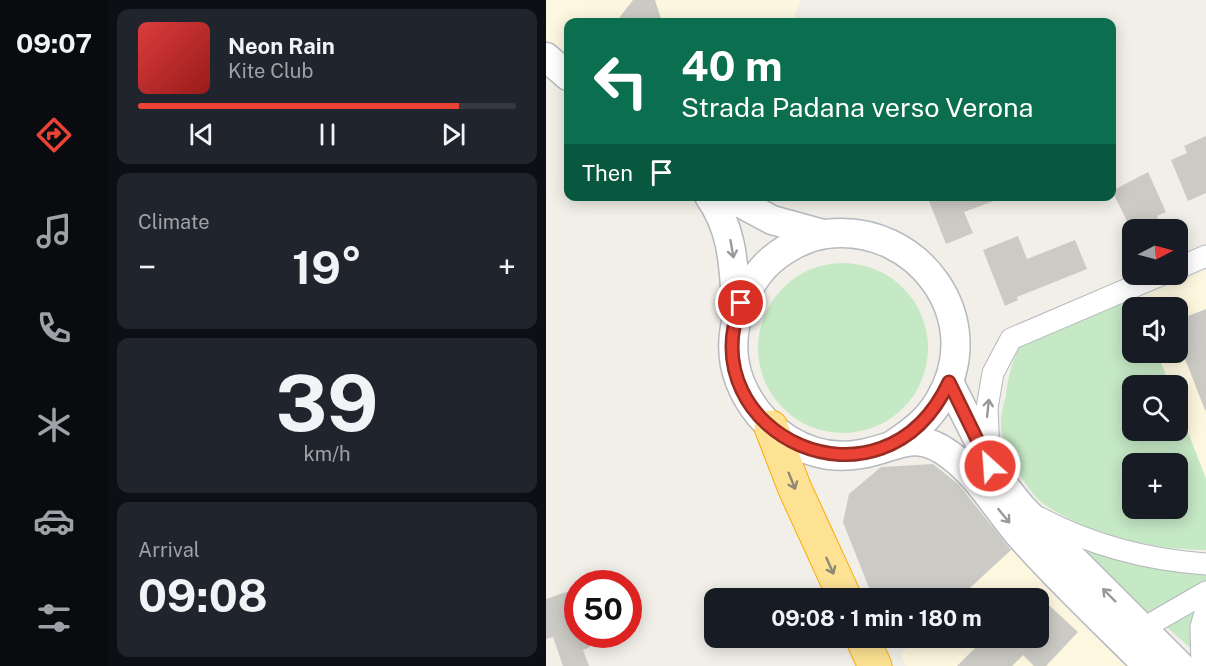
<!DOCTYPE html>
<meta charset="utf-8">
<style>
:root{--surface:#171b24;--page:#20242c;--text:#f1f3f6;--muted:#9ea1a6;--line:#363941;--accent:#ea4335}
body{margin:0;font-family:"Public Sans",sans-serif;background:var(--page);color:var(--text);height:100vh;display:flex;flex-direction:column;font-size:22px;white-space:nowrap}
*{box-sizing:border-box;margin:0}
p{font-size:20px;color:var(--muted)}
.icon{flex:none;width:33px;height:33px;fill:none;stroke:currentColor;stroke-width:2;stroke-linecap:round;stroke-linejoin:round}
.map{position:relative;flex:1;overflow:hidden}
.panel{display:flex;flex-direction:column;gap:9px;padding:9px;background:#0d0f14;width:438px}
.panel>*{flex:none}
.top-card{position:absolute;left:18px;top:18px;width:552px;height:183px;border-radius:12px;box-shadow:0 3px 15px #0003;background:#0b6e4f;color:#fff;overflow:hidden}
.needle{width:39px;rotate:84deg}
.buttons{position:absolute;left:576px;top:219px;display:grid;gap:12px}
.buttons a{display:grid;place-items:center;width:66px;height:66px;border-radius:12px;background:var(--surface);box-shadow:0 3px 15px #0003;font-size:30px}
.speed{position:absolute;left:18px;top:570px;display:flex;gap:12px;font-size:30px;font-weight:700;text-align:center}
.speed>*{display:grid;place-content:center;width:78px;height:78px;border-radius:50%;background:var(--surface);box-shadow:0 3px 15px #0003;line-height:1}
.speed .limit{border:9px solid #d22;background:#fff;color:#111}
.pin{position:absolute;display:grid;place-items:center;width:51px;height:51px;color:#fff;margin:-26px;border:3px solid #fff;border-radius:50%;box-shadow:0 2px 6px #0007}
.me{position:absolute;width:66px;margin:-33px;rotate:334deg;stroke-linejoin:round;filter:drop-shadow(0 0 4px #0008)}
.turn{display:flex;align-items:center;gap:21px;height:126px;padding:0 18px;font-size:27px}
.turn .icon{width:78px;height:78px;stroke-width:2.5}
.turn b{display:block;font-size:42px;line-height:51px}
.then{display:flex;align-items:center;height:57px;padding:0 18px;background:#0003;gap:12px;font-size:22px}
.big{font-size:45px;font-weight:700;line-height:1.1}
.panel .widget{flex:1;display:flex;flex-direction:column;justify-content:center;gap:9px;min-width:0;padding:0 21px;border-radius:12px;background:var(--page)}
.panel .dial{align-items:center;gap:0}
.dial b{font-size:78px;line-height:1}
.song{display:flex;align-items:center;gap:18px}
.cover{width:72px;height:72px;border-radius:9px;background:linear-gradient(135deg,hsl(0 70% 55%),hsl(0 70% 35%))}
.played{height:6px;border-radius:3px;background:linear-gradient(90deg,var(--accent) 85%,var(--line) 85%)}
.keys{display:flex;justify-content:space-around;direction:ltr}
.heat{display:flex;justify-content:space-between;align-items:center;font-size:33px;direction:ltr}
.trip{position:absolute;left:158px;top:588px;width:345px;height:60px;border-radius:12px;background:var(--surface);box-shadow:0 3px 15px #0003;font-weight:700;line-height:60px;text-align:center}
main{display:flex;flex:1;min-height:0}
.dock{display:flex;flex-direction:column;width:108px;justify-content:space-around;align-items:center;background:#090b0e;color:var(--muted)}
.dock .icon{width:42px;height:42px}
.dock .selected{color:var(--accent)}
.dock b{font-size:27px;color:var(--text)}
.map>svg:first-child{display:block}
</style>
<main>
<nav class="dock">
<b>09:07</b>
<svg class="icon selected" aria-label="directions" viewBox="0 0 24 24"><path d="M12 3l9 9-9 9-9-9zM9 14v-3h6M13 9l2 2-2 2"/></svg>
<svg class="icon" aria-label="music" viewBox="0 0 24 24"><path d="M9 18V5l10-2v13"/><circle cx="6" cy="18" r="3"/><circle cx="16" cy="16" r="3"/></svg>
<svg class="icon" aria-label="phone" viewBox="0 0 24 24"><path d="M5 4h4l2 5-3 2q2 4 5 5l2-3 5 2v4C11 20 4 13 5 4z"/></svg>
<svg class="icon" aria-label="climate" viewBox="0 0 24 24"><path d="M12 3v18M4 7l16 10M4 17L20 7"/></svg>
<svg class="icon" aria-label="car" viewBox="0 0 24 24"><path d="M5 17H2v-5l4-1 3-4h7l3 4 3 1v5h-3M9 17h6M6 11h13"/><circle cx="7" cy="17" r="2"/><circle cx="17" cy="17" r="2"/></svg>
<svg class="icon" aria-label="filters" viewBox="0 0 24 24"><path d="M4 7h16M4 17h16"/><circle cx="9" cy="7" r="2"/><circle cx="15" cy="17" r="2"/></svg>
</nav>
<section class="panel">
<div class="widget">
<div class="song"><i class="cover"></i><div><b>Neon Rain</b><p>Kite Club</p></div></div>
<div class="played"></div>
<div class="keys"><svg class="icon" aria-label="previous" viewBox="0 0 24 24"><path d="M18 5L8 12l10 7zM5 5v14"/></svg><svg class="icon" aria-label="pause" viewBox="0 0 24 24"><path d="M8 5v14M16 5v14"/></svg><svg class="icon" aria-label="next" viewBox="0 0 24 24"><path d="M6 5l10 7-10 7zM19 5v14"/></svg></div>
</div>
<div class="widget"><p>Climate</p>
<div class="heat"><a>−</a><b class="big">19°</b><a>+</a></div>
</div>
<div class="widget dial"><b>39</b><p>km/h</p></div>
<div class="widget"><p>Arrival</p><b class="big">09:08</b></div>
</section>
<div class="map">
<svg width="660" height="666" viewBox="0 0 660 666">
<rect width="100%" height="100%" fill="#f1efe8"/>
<g fill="#fef7e0">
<path d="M0,0H254L247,22H22V59L0,42Z"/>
<path d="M660,271V479L632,406V386L624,385L611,353L632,352V308L593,307L590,298Z"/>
<path d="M471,544L588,666H361L354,654L372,638H492V598H413Z"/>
</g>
<g fill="#c5e8c5" fill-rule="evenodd">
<circle cx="297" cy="348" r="85"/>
<path d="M590,298L593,307L586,308V352L611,353L624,385L586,386V430H632V406L660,479V550C607,550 539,534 495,502C479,489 457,447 455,426C454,415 458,405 460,394C463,375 466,359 476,343ZM586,464H632V508H586Z"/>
<path d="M540,546L660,570V584L605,614L600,612L542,552Z"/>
<path d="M653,603L648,651L617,624Z"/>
</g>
<g fill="#cccac5">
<path d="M87,0H109L116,22H70Z"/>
<path d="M660,136V193L642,201L625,160L641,153L638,146Z"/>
<path d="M602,172L620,212L611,216L612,219L586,231L566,191Z"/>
<path d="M381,196H455L456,198L418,212L427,233L400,244Z"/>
<path d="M472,236L481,259L529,240L541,269L471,297L472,300L459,306L437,250Z"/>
<path d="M660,309V410H659L632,341V320Z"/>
<path d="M387,464L412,484L465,550L413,598H327L297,522L303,494L335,467Z"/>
<path d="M32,588V634H39L44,647L37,650L43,666H17L7,637L0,639V599Z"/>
<path d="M492,595L532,632L500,666H488L477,655L466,666H411L429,648L418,638H492Z"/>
</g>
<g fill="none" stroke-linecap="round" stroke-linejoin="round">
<defs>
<g id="street">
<path d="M632,268L660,256"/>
<path d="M443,453L441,408L447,373L465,339L617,274"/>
<path d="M494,518C545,545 603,560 660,564"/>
<path d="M583,628L596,629L660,592"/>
<path d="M656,666L655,627L660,609"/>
</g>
<g id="secondary">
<path d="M0,57L22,76"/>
<path d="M163,196C189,233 187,269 191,311"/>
<path d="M181,196L226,220L277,234"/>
<path d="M403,382L451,477L476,508L634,666"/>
<path d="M348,444C366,432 382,420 393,401C443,320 372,222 280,234C254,238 225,255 210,277C189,308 180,346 194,382C213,429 262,464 315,454C351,448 368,428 404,455C433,476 452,511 476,538C516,583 560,624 602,666"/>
</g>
<g id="highway">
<path d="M225,427L249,489L299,598"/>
<path d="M316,638L329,666"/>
</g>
</defs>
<use href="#street" stroke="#b5b8bc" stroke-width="23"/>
<use href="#secondary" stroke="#b6babf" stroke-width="31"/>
<use href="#highway" stroke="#f9ab00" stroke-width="35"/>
<use href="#street" stroke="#fff" stroke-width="21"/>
<use href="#secondary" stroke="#fff" stroke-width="28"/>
<use href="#highway" stroke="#fde293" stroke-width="33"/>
</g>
<defs><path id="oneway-shaft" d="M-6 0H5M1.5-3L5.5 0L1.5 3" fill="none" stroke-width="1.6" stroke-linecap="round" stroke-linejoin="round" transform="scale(1.5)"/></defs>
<g stroke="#979a9d">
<use href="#oneway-shaft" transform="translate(186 249) rotate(80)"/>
<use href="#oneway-shaft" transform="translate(442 408) rotate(-84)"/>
<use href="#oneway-shaft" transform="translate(458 516) rotate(51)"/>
<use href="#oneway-shaft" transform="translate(563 595) rotate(-135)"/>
</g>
<g stroke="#8e8975">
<use href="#oneway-shaft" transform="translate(246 481) rotate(68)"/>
<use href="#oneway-shaft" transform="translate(284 566) rotate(66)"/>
</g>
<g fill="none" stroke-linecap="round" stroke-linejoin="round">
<defs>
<path id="route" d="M195,303C143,434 336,525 403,382L444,466"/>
</defs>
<use href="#route" stroke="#982c22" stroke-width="15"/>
<use href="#route" stroke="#ea4335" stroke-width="10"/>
</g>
</svg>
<div class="buttons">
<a><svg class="needle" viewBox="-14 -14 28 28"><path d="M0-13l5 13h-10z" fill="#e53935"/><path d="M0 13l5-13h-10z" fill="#9ea1a6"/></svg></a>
<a><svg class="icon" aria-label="sound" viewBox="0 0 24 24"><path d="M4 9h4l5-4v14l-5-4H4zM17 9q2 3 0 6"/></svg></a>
<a><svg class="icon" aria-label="search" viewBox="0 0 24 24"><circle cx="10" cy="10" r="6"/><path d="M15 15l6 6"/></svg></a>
<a>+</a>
</div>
<div class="speed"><div class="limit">50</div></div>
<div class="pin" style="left:195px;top:303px;background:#d93025"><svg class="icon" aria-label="arrive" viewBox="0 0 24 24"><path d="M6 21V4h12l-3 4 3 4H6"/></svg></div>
<svg class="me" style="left:444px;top:466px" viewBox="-20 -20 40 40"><circle r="17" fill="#ea4335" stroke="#fff" stroke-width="3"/><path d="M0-11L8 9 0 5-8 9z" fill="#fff"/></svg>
<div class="trip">09:08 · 1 min · 180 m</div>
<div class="top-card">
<div class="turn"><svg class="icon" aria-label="left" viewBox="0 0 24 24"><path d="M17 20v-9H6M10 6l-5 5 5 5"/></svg><div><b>40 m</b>Strada Padana verso Verona</div></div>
<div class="then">Then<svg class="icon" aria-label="arrive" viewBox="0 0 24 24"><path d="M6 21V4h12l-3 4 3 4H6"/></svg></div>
</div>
</div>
</main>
